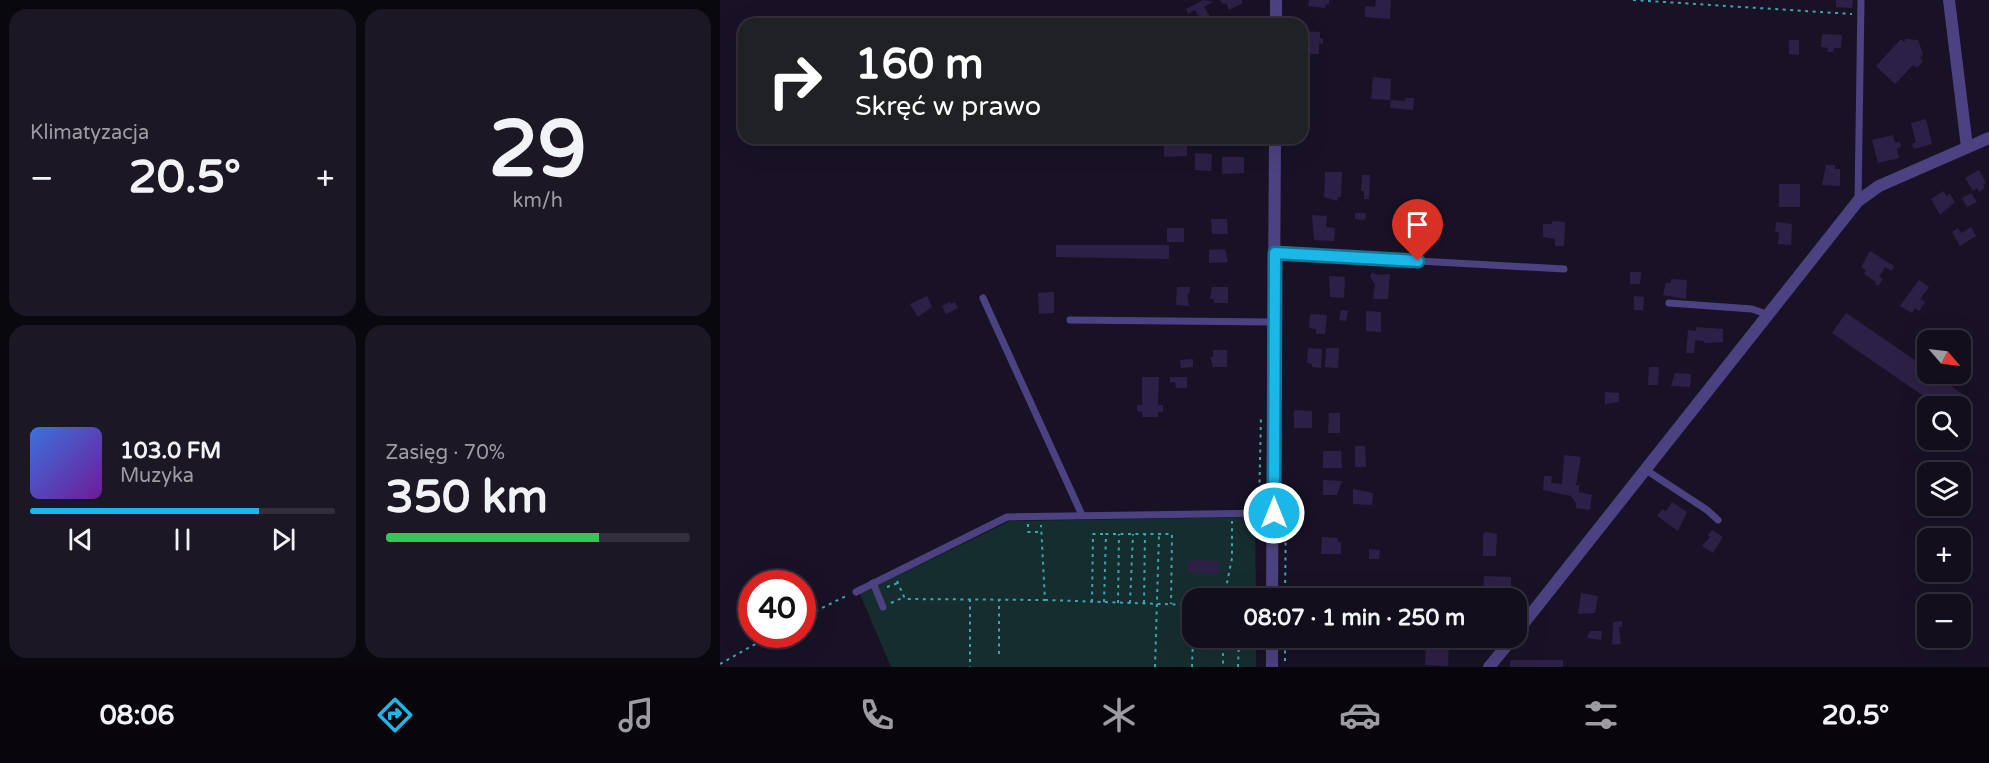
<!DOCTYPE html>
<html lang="pl">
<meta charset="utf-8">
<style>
:root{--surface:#130e1c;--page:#1c1725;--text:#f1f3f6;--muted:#9d9ca3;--line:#322e3b;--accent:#1ab7e9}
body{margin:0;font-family:"Varela Round",sans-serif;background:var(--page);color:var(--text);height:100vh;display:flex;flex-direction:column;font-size:22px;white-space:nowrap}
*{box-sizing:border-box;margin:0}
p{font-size:20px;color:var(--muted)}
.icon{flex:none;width:33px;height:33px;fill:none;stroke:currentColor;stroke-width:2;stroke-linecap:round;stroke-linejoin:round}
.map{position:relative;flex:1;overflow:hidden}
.side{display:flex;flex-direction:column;gap:9px;padding:9px;background:#0a080f;width:720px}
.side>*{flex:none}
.guide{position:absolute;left:18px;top:18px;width:570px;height:126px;border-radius:18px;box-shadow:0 6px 24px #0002,0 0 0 2px var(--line);background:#202124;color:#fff;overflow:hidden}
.needle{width:39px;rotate:118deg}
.buttons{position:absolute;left:1197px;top:330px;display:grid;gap:12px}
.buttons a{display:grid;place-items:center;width:54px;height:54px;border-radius:12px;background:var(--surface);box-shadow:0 6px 24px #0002,0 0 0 2px var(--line);font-size:30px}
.speed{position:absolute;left:18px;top:570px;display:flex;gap:12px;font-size:30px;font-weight:700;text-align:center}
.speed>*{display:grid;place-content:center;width:78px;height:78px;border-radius:50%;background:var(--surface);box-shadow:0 6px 24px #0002,0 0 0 2px var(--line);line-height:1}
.speed .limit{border:9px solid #d22;background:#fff;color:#111}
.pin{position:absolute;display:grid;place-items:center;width:51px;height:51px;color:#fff;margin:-62px -26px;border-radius:50% 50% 50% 0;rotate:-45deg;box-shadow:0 0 6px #0007}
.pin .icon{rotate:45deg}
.me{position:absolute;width:66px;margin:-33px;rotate:0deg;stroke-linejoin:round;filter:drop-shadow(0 0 4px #0008)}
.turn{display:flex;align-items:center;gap:21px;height:126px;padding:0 18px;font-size:27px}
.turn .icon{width:78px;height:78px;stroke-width:2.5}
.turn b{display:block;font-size:42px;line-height:51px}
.big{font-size:45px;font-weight:700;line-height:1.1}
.side .card{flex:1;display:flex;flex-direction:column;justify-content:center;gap:9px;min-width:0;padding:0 21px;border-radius:18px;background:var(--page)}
.side .dial{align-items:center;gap:0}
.dial b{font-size:78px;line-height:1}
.song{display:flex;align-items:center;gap:18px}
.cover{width:72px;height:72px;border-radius:9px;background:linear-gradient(135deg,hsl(220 70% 55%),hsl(280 70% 35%))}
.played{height:6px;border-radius:3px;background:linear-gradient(90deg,var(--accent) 75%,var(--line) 75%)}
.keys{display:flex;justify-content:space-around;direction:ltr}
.heat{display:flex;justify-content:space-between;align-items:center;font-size:33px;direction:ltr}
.charge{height:9px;border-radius:4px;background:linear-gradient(90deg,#34c759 70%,var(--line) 0)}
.side .tiles{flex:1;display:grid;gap:9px;grid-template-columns:repeat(2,1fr)}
.trip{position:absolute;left:462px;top:588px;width:345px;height:60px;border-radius:18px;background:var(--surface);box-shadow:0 6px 24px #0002,0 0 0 2px var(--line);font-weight:700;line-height:60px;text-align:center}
.tabs{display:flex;height:96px;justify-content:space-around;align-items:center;background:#08060b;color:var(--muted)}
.tabs .icon{width:42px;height:42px}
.tabs .active{color:var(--accent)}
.tabs b{font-size:27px;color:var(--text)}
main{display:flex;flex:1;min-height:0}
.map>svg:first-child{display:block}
</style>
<main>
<section class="side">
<div class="tiles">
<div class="card"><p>Klimatyzacja</p>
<div class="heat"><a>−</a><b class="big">20.5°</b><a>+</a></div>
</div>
<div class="card dial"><b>29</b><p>km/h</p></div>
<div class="card">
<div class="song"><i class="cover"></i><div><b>103.0 FM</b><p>Muzyka</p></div></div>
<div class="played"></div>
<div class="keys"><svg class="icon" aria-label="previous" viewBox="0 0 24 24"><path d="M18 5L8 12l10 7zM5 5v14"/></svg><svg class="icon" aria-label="pause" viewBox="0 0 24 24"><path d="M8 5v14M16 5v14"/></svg><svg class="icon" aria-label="next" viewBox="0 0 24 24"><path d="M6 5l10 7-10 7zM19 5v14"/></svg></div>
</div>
<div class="card"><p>Zasięg · 70%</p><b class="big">350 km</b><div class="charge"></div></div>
</div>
</section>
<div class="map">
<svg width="1269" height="667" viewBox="0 0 1269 667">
<rect width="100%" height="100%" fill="#191226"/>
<path fill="#162d30" d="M535,517L536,598H472V638H536V667H171L140,594L290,521Z"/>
<g fill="#2d2046">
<path d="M483,0L493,2L484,7L491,18L482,23L475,10L468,14L466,9Z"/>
<path d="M500,0H521L523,3L509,10L506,3L503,4Z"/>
<path d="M589,0H609V5L606,4L605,8L588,6Z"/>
<path d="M656,0H671L670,19L645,17V6L655,7Z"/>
<path d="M1116,0H1133L1132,8L1116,7Z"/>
<path d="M585,31L600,32V38H603V44L599,43V54H585Z"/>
<path d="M1102,34L1122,35L1121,48H1114L1113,52H1107L1108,48L1101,47Z"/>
<path d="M1181,39L1184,42L1186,39L1198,40L1203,54L1200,58L1203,61L1197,68L1193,65L1175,84L1156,66Z"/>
<path d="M1069,40H1079V55L1069,54Z"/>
<path d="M653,77L671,79L670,100L651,99Z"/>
<path d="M686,98H694L693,110L670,108L671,100L685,101Z"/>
<path d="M1206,119L1212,144L1194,149L1192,144L1196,142L1191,123Z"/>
<path d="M1173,135L1175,143L1180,142L1181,147L1177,148L1179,158L1158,163L1152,140Z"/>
<path d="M457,141V145H467V156L444,157V142Z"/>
<path d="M475,153L492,154L491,171L475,170Z"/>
<path d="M502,157H524V173L502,174Z"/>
<path d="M1106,165H1115V169H1120V186L1102,185Z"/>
<path d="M1259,170L1266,183L1263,185L1265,188L1259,192L1257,188L1253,191L1245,178Z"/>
<path d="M605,172H622L621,197H618L617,201L604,197Z"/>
<path d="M642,175H650L649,199H644V191H641Z"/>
<rect x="1059" y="184" width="21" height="23"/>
<path d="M1223,191L1227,196L1230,194L1235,202L1220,215L1211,199Z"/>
<path d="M1251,193L1257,202L1247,207L1242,198Z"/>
<path d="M635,213H646L645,220L635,219Z"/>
<path d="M592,215L607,216L606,227L615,228L614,241L594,240Z"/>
<path d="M491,219H507L508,234H492Z"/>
<path d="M832,221L845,222L844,246H835V239L823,237V224H832Z"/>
<path d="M1056,222L1072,224L1071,245L1058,244L1059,232H1055Z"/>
<path d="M1251,227L1256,236L1240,246L1232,232L1238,228L1241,233Z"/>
<rect x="447" y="228" width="17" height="14"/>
<path d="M336,245H449V259L336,257Z"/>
<path d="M505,249L508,262L489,263V250Z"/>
<path d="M1150,251L1174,266L1172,271L1165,267L1159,277L1163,279L1158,286L1155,284L1156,282L1144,274L1146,270L1141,267Z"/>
<path d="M652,272L657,275L670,274L668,299H653L655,284L650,277Z"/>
<path d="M910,272H921L920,284H910Z"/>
<path d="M609,276L625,277L624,298L610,297Z"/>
<path d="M951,279L967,280L966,299L943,295L946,283H951Z"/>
<path d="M1199,280L1209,287L1200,299L1205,302L1199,311L1195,308L1192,313L1180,306Z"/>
<path d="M457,287H470L469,294H467L469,306L456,305Z"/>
<path d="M492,287H508V303H494V299H490Z"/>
<path d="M334,292V313L319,314L318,293Z"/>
<path d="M207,296L212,307L198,317L190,304Z"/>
<path d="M914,296L924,297L923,310H914Z"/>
<path d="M230,302L231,304L235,302L238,308L226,314L222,306Z"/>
<path d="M621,310L628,311L626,321L619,320Z"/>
<path d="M646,311L661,312V332L646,331Z"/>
<path d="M1126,313L1208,369V374H1214L1248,398L1240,409V406H1218L1112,333Z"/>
<path d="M590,314L607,315L605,334H596V329L589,328Z"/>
<path d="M976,327L1003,329V342L984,343V341L975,340L974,353H966L968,330L976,331Z"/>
<path d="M588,348L602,349L601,368L592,367V364L587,363Z"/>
<path d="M606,348H619L618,368L605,367Z"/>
<path d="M493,350H507V367H493L490,357H493Z"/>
<path d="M473,359V367L461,368L460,360Z"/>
<path d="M929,367H939L938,385H928Z"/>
<path d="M955,373L971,374L970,387L951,386Z"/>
<path d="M422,377H439L438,405H443V412H438V417H422V412L417,411V405H422Z"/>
<path d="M450,377H467V388H456L455,382L450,383Z"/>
<path d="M885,392L899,393V402L885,404Z"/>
<path d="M574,410L592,411V428H574Z"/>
<path d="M609,413H620V433H608Z"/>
<path d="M635,446H645L646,467H635Z"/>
<path d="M603,451H621L622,468H603Z"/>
<path d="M844,455L861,457L856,485H859V492L872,495L870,510L856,508V503L851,496L823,490L824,476H832L831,483L842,484Z"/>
<path d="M603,480L622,481L617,495H603Z"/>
<path d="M633,489L653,493L652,505L633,504Z"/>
<path d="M952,502L967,512L958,531L937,516L942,509L946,511Z"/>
<path d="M992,530L1003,537L993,553L982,546L990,537L988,535Z"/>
<path d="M766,532L777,534L776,556H763V534Z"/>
<path d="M602,537L618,538V542H621V554H601Z"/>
<path d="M649,549L660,550L659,559H649Z"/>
<path d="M473,560L499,561V574L468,572V562Z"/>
<path d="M764,576L791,577V588H781V595L763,594Z"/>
<path d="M861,593L878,596L875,613L858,614Z"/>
<path d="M902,621V627H899L901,644L892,645L893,622Z"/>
<path d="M870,631H882L881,640L867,638Z"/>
<path d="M706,643H729L728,666L705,665Z"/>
<rect x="790" y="660" width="53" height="7"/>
</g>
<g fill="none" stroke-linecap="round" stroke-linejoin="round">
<g stroke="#3ca6af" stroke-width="2" stroke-dasharray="3 4.5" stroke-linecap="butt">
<path d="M913,0L1132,14"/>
<path d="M539,505L541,417"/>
<path d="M308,524V532H321"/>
<path d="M177,581L185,599L325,600L321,525"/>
<path d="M167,587L178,583"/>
<path d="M504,598L512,558V521"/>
<path d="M565,598L566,508"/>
<path d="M250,599V667"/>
<path d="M325,600L472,605"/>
<path d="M372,602L373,534H386"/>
<path d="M384,602L386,534H452L451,604"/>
<path d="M171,603L184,597"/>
<path d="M398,603L399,534"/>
<path d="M410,603L413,534"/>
<path d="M424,603L425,534"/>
<path d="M82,618L128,595"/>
<path d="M503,638V667"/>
<path d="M279,654V600"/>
<path d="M565,661V638"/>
<path d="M0,664L53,634"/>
<path d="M435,667L439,534"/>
<path d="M472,667L473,638"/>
<path d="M518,667L519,638"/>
</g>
<g stroke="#4d4281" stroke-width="7">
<path d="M1138,201L1141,0"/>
<path d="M555,253L844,269"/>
<path d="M263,298L362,515"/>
<path d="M949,303L1032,309L1049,315"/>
<path d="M350,320L555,322"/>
<path d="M926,470L987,510L998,520"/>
<path d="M153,583L163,607"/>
<path d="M136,592L287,517L554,513"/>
</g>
<g stroke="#4d4281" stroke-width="12">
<path d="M1229,0L1247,147"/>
<path d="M796,633L1138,201L1159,186L1269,138"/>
<path d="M769,667L793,638"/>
</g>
<g stroke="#4d4281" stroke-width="12">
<path d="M556,24V0"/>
<path d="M552,598L555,138"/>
<path d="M552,667V638"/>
</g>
</g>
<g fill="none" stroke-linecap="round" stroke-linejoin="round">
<defs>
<path id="route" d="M554,513L555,253L698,261"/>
</defs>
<use href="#route" stroke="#117797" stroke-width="15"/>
<use href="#route" stroke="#1ab7e9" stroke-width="10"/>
</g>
</svg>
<div class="buttons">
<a><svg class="needle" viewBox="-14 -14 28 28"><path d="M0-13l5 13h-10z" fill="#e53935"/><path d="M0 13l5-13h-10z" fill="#9d9ca3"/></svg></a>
<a><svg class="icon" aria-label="search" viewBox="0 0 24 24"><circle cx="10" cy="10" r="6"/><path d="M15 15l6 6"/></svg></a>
<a><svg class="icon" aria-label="layers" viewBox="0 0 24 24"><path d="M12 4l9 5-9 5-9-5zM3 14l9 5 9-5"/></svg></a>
<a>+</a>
<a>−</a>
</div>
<div class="speed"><div class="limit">40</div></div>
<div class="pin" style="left:698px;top:261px;background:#d93025"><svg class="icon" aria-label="arrive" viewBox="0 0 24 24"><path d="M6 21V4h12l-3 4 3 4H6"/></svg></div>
<svg class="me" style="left:554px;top:513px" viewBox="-20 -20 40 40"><circle r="17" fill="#1ab7e9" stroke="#fff" stroke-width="3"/><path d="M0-11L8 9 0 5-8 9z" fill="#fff"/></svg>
<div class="trip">08:07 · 1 min · 250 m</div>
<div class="guide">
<div class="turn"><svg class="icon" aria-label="right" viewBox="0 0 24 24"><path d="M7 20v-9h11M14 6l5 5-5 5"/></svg><div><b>160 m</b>Skręć w prawo</div></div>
</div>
</div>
</main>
<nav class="tabs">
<b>08:06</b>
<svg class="icon active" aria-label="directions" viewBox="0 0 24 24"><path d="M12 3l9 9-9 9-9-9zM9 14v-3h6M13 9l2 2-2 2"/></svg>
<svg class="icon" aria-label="music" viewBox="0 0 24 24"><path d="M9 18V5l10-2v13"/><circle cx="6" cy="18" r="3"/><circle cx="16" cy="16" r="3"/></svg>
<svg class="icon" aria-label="phone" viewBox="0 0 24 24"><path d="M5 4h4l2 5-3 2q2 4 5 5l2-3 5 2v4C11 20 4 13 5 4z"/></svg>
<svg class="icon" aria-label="climate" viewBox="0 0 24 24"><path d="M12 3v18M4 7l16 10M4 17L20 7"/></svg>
<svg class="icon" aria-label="car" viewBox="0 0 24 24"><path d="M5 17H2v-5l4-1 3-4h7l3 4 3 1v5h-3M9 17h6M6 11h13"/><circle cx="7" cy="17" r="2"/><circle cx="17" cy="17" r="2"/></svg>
<svg class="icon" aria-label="filters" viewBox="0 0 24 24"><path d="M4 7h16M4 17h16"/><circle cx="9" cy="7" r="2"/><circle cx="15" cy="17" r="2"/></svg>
<b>20.5°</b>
</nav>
